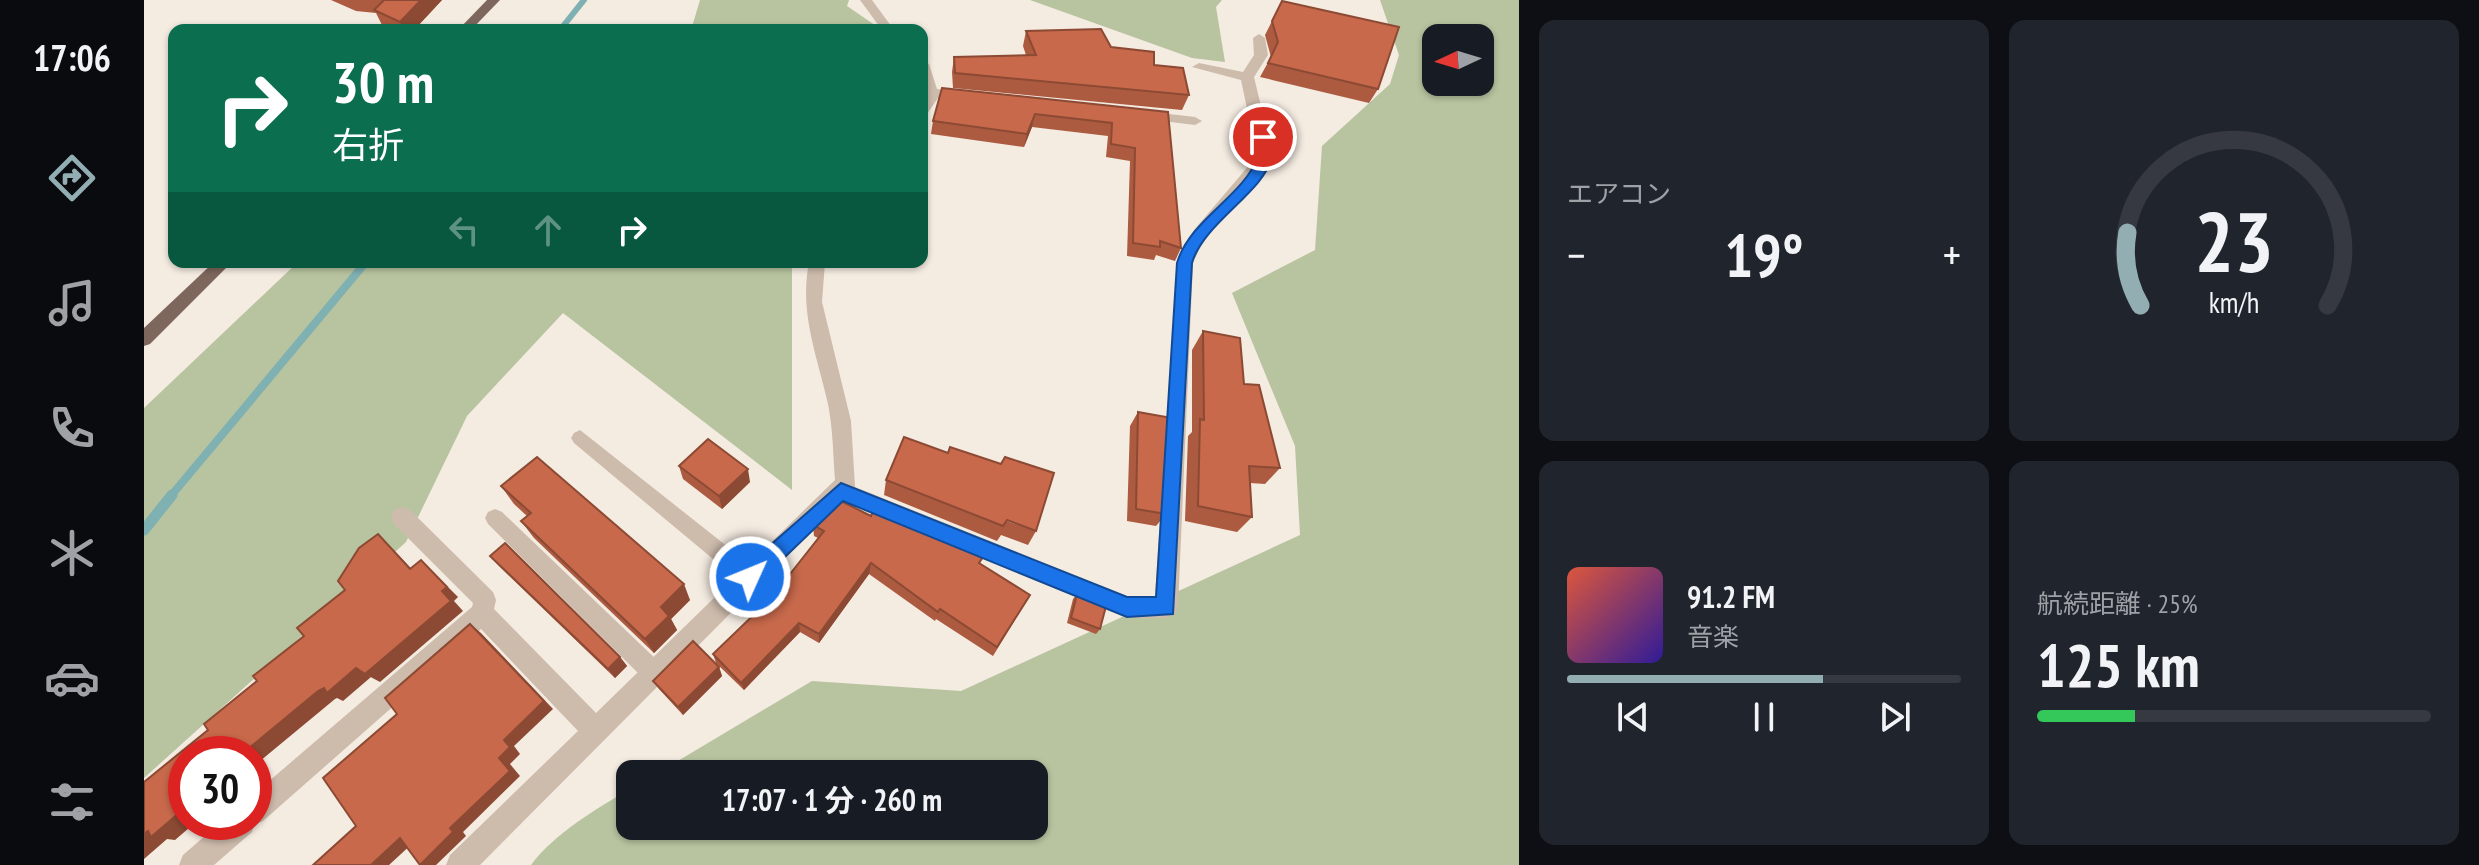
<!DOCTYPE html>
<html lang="ja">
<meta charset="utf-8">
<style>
:root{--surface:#171b24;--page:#20242c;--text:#f1f3f6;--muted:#9ea1a6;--line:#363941;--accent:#92aeb2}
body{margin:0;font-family:"PT Sans Narrow","Noto Sans JP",sans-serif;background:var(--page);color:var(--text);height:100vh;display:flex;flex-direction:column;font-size:30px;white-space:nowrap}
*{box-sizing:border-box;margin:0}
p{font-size:26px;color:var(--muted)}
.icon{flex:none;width:44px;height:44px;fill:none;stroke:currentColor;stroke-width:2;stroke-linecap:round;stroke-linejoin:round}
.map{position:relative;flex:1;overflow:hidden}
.drawer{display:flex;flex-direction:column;gap:20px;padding:20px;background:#0d0f14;width:960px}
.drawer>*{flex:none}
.banner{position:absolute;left:24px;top:24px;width:760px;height:244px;border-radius:16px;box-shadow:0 2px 6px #0004;background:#0b6e4f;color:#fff;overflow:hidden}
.needle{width:52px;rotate:266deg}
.tools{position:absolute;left:1278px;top:24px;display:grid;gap:16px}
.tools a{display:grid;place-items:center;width:72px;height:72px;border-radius:16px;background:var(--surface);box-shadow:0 2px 6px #0004;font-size:40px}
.speed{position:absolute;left:24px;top:736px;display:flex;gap:16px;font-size:40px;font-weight:700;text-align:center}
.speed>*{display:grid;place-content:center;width:104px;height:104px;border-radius:50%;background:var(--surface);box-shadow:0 2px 6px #0004;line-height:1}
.speed .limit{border:12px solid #d22;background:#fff;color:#111}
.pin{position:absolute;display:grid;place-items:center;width:68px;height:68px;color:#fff;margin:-34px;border:4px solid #fff;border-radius:50%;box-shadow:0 2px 8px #0007}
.me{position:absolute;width:88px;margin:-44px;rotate:46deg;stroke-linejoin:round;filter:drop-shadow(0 0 6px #0008)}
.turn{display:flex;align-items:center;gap:28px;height:168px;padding:0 32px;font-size:36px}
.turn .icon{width:104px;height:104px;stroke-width:2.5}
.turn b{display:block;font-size:56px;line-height:68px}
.lanes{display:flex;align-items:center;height:76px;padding:0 32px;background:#0003;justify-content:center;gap:40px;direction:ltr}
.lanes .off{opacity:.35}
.big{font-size:60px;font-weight:700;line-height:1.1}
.drawer .widget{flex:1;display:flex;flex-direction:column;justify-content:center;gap:12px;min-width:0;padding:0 28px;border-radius:16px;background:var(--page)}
.drawer .dial{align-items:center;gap:0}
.dial svg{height:208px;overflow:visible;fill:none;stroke:var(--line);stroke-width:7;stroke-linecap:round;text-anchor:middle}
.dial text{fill:var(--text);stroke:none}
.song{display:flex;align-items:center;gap:24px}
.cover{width:96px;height:96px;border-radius:12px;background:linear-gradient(135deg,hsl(10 70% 55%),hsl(250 70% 35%))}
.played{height:8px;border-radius:4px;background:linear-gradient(90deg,var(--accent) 65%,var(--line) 65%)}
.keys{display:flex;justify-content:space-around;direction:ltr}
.heat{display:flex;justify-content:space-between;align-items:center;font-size:44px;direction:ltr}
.charge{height:12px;border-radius:6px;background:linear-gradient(90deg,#34c759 25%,var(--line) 0)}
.drawer .tiles{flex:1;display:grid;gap:20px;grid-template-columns:repeat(2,1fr)}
.trip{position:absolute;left:472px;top:760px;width:432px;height:80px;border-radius:16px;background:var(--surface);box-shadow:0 2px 6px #0004;font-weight:700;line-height:80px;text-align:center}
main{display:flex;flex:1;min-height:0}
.dock{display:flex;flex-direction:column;width:144px;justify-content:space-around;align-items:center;background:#090b0e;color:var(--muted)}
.dock .icon{width:56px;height:56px}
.dock .selected{color:var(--accent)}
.dock b{font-size:36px;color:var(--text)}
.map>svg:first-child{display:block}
</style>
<main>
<nav class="dock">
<b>17:06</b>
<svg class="icon selected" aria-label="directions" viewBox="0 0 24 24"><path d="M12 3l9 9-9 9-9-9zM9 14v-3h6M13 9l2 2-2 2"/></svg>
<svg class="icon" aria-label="music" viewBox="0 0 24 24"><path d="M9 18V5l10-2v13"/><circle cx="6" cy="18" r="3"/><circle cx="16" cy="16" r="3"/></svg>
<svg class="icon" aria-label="phone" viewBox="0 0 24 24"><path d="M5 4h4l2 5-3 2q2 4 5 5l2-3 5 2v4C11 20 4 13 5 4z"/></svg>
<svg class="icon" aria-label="climate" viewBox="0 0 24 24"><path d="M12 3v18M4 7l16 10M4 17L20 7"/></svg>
<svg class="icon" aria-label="car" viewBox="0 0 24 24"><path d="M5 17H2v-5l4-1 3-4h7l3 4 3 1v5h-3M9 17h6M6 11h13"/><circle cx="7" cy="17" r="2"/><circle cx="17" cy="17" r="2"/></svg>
<svg class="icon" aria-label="filters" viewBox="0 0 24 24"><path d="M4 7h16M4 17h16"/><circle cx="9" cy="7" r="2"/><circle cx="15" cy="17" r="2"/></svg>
</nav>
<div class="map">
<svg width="1375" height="865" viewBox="0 0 1375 865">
<rect width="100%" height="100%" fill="#f4ebe1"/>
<g fill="#b8c4a0" fill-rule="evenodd">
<path d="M556,0H705L703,6L738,30H547Z"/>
<path d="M886,0H1078L1072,7L1081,62L1048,58Z"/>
<path d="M1236,0H1375V865H387C411,833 452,809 486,789V826H890V774H512L668,681L817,691L1156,535L1151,446L1088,293L1171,250L1178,146L1246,84L1255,55ZM1292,38H1336V82H1292Z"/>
<path d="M154,262H648V490L419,313L323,416L262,542L0,778V408Z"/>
</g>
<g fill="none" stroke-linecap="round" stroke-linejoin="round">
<path stroke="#7fb0b2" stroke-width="6" d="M416,30L440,0"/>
<path stroke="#7fb0b2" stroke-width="8" d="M26,497L222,262"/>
<path stroke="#7fb0b2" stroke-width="11" d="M0,530L28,495"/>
<g fill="#cdbbac" fill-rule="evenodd">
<path d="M436,430L613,570L616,577L613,584L606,587L599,584L430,443L427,438L430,433Z"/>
<path d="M351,509L358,512L517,664L520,672L517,680L509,683L501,680L344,524L341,518L344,512Z"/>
</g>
<g fill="#cdbbac" fill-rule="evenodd">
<path d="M716,0H728L750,30H738Z"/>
<path d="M1115,34L1121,38L1124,55L1110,77L1129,156C1105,194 1066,221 1049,263L1034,607L1030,615L1022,618H983L698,501L336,865H302L306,855L434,731L337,629L119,821L110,825L108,832L70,865H35L39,855L77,822H110V794L328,607L329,603L250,524L247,517L250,510L258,507L266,510L349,592L352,600L350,609L452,713L691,480C689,454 689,429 684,404C673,355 655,313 665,262H681L678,302L707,421L711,487L983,596H1011L1033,263L1050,230L1113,156L1097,80L1048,67L1055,63L1099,72L1110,55L1109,38Z"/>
<path d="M778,60L785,64L793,89L829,94V100L794,98L783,114L778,115L781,96Z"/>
<path d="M999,111L1051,117L1058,121L1051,125L994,118L992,115Z"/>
</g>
<g fill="#7d675c" fill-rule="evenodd">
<path d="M343,0H356L327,30H314Z"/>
<path d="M70,262H88L6,344L0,346V328Z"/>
</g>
</g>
<g fill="#ac5a40">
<path d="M187,0H298L270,30H248L238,25L232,13L212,11Z"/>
<path d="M1138,1L1234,89L1225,103L1116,77L1127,57L1121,35Z"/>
<path d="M882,31L967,47L1010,65L1045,95L1038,110L809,88L808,72L810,57L882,55L879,46Z"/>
<path d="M798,88L1024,112L1037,248L1031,261L1012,255L1010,260L983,256L986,161L962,157L964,136L888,127L880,147L787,134L789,121Z"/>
<path d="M1059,331L1100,384L1136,468L1121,484L1106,483L1108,517L1093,532L1041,521L1044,436L1048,432V350Z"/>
<path d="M994,412L1022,514L1012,526L983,521L986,426Z"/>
<path d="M535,466L606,482L578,509L539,479Z"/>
<path d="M742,480L892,531L884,545L857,535L853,541L740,495Z"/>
<path d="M357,486L546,600L527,619L533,630L510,653L390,538L377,521L383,516L370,504Z"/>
<path d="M727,516L837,564L886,595L849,656L792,619L791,621L725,574L675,643L656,632L600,690L572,663L569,654L617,608L605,600L603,590L646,574L674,538L670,536L669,525Z"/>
<path d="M346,556L476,657L483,666L471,678L356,567Z"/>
<path d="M933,594L956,629L952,634L923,623L929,599Z"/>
<path d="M575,667L578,676L539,715L515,689L509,681Z"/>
</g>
<g fill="#8c4a34">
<path d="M277,0H298L270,30H260L256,22Z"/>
<path d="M891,114L888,127L880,147L883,134Z"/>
<path d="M604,469L606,482L578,509L575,496Z"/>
<path d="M234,534L246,546L278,580L266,569Z"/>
<path d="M277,560L314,597L310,601L319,611L236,682L221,674L298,591Z"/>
<path d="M727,563L725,574L675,643V634Z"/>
<path d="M540,584L546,600L527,619L533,630L510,653L501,639L517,607Z"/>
<path d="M655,623L656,632L600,690L597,683Z"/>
<path d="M326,624L337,633L409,709L370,746L376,754L366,764L376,776L319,832L322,836L292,865H276L306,828L355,758L360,740Z"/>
<path d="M476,657L483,666L471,678L464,669Z"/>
<path d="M575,667L578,676L539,715L534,707Z"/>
<path d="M212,668L227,677L199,701L193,698L191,699L110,766V754H98L174,691Z"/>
<path d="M42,807V822H52L31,840L23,839L0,859V834Z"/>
<path d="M256,838L270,842L245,865H227Z"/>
</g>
<g fill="#c8694b" stroke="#8c4a34" stroke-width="2">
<path d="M240,0H277L256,22L230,10Z"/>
<path d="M1138,1L1255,27L1234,89L1124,63L1134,42L1128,21Z"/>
<path d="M957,29L967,47L1010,52V65L1039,68L1045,95L811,73L810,57L892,55L882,31Z"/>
<path d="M798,88L1024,112L1037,248L1016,241V247L989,243L991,148L967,144L968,123L891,114L883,134L789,121Z"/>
<path d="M1059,331L1096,338L1100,384L1115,385L1136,468L1105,466L1108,517L1054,506L1056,419L1060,420Z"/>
<path d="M994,412L1028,418L1022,514L992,509Z"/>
<path d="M760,437L804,453L806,447L857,464L861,457L910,473L892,531L863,520L859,526L742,480Z"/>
<path d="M564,439L604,469L575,496L535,466Z"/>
<path d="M393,457L540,584L517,607L525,616L501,639L377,521L387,513L357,486Z"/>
<path d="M693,499L727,516L731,506L843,551L835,563L886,595L853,647L796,609L794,612L727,563L675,634L655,623L597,683L569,654L622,603L603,590L609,583L628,563L646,574L680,531L669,525Z"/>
<path d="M234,534L266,569L277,560L303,587L298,591L307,601L221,674L212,668L183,693L180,688L174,691L98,754H42V807L7,837L4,831L0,834V782L64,730L60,724L113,681L109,676L160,636L153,628L201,590L194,581L215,548Z"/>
<path d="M361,543L476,657L464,669L346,556Z"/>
<path d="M933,594L962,606L956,629L927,618Z"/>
<path d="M326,624L400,701L360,740L366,747L355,758L366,771L306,828L309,832L276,865L256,838L227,865H169L212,826L179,778L253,714L241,698Z"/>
<path d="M549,641L575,667L534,707L509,681Z"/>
</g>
<path fill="#1a73e8" stroke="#114b97" stroke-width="2" d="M1114,134L1125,137C1126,142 1129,151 1128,156C1122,191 1059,223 1048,263L1029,614L983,617L699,501L613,584L606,587L598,584L595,577L598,570L697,483L983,597H1012L1033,263C1046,219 1100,196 1113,158C1115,151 1112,141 1114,134Z"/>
</svg>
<div class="tools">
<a><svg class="needle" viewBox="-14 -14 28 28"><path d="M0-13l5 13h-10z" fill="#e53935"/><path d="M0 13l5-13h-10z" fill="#9ea1a6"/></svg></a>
</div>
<div class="speed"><div class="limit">30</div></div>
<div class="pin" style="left:1119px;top:137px;background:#d93025"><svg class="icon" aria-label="arrive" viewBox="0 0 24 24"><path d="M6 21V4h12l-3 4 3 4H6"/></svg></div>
<svg class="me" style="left:606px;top:577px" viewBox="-20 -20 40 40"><circle r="17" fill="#1a73e8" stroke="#fff" stroke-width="3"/><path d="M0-11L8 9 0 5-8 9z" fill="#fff"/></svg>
<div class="trip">17:07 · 1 分 · 260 m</div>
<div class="banner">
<div class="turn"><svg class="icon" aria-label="right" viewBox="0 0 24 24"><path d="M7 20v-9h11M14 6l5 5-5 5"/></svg><div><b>30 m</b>右折</div></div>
<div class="lanes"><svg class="icon off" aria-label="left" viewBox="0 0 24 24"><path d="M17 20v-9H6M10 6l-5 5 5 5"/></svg><svg class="icon off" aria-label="ahead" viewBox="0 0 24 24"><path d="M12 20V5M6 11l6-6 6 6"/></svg><svg class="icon" aria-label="right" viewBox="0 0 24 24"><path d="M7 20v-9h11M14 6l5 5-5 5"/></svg></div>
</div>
</div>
<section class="drawer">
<div class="tiles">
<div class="widget"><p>エアコン</p>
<div class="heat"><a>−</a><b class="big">19°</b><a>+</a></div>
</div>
<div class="widget dial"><svg viewBox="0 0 100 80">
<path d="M14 69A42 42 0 1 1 86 69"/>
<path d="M14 69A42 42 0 0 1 9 41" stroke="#92aeb2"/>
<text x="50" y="56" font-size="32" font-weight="700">23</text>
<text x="50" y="72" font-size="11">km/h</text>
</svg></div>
<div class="widget">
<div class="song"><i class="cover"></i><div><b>91.2 FM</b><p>音楽</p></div></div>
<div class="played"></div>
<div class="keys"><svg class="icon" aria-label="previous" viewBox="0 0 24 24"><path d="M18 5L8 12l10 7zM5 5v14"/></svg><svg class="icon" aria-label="pause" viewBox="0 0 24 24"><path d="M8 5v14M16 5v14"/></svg><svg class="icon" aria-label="next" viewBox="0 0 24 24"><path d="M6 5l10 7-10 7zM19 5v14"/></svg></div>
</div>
<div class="widget"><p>航続距離 · 25%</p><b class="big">125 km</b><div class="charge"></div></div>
</div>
</section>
</main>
